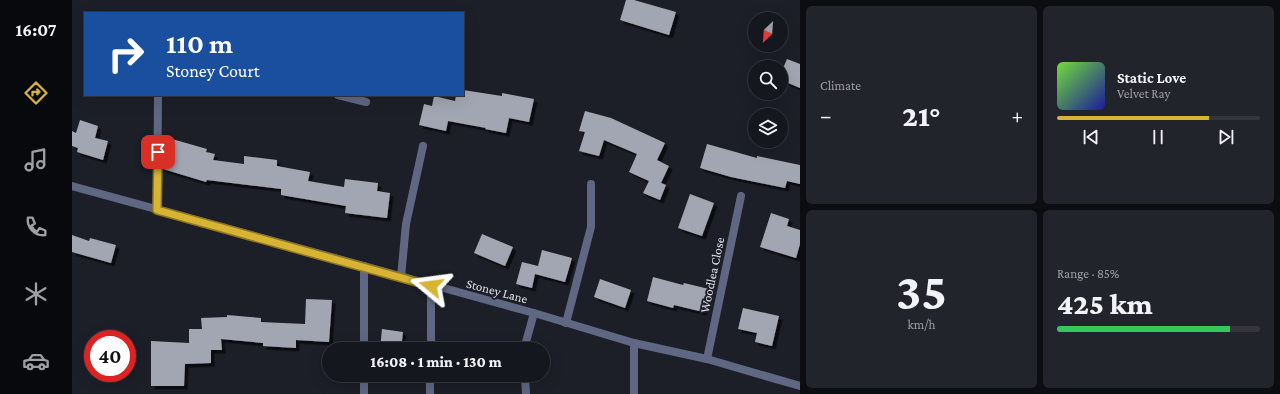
<!DOCTYPE html>
<meta charset="utf-8">
<style>
:root{--surface:#15171e;--page:#22242b;--text:#f1f3f6;--muted:#9d9fa4;--line:#34363c;--accent:#d8b434}
body{margin:0;font-family:"Crimson Pro",serif;background:var(--page);color:var(--text);height:100vh;display:flex;flex-direction:column;font-size:15px;white-space:nowrap}
*{box-sizing:border-box;margin:0}
p{font-size:13px;color:var(--muted)}
.icon{flex:none;width:22px;height:22px;fill:none;stroke:currentColor;stroke-width:2;stroke-linecap:round;stroke-linejoin:round}
.map{position:relative;flex:1;overflow:hidden}
.details{display:flex;flex-direction:column;gap:6px;padding:6px;background:#0c0d10;width:480px}
.details>*{flex:none}
.top-card{position:absolute;left:12px;top:12px;width:380px;height:84px;border-radius:0px;box-shadow:0 4px 16px #0002,0 0 0 1px var(--line);background:#1a4fa0;color:#fff;overflow:hidden}
.needle{width:26px;rotate:205deg}
.buttons{position:absolute;left:676px;top:12px;display:grid;gap:8px}
.buttons a{display:grid;place-items:center;width:40px;height:40px;border-radius:50%;background:var(--surface);box-shadow:0 4px 16px #0002,0 0 0 1px var(--line);font-size:20px}
.speed{position:absolute;left:12px;top:330px;display:flex;gap:8px;font-size:20px;font-weight:700;text-align:center}
.speed>*{display:grid;place-content:center;width:52px;height:52px;border-radius:50%;background:var(--surface);box-shadow:0 4px 16px #0002,0 0 0 1px var(--line);line-height:1}
.speed .limit{border:6px solid #d22;background:#fff;color:#111}
.pin{position:absolute;display:grid;place-items:center;width:34px;height:34px;color:#fff;margin:-17px;border-radius:8px;box-shadow:0 2px 6px #0006}
.me{position:absolute;width:44px;margin:-22px;rotate:286deg;stroke-linejoin:round;filter:drop-shadow(0 0 3px #0008)}
.turn{display:flex;align-items:center;gap:14px;height:84px;padding:0 16px;font-size:18px}
.turn .icon{width:52px;height:52px;stroke-width:2.5}
.turn b{display:block;font-size:28px;line-height:34px}
.big{font-size:30px;font-weight:800;line-height:1.1}
.details .card{flex:1;display:flex;flex-direction:column;justify-content:center;gap:6px;min-width:0;padding:0 14px;border-radius:6px;background:var(--page)}
.details .dial{align-items:center;gap:0}
.dial b{font-size:52px;line-height:1}
.song{display:flex;align-items:center;gap:12px}
.cover{width:48px;height:48px;border-radius:6px;background:linear-gradient(135deg,hsl(100 70% 55%),hsl(240 70% 35%))}
.played{height:4px;border-radius:2px;background:linear-gradient(90deg,var(--accent) 75%,var(--line) 75%)}
.keys{display:flex;justify-content:space-around;direction:ltr}
.heat{display:flex;justify-content:space-between;align-items:center;font-size:22px;direction:ltr}
.charge{height:6px;border-radius:3px;background:linear-gradient(90deg,#34c759 85%,var(--line) 0)}
.details .tiles{flex:1;display:grid;gap:6px;grid-template-columns:repeat(2,1fr)}
.trip{position:absolute;left:250px;top:342px;width:228px;height:40px;border-radius:20px;background:var(--surface);box-shadow:0 4px 16px #0002,0 0 0 1px var(--line);font-weight:800;line-height:40px;text-align:center}
main{display:flex;flex:1;min-height:0}
.menu{display:flex;flex-direction:column;width:72px;justify-content:space-around;align-items:center;background:#08090c;color:var(--muted)}
.menu .icon{width:28px;height:28px}
.menu .current{color:var(--accent)}
.menu b{font-size:18px;color:var(--text)}
.map>svg:first-child{display:block}
</style>
<main>
<nav class="menu">
<b>16:07</b>
<svg class="icon current" aria-label="directions" viewBox="0 0 24 24"><path d="M12 3l9 9-9 9-9-9zM9 14v-3h6M13 9l2 2-2 2"/></svg>
<svg class="icon" aria-label="music" viewBox="0 0 24 24"><path d="M9 18V5l10-2v13"/><circle cx="6" cy="18" r="3"/><circle cx="16" cy="16" r="3"/></svg>
<svg class="icon" aria-label="phone" viewBox="0 0 24 24"><path d="M5 4h4l2 5-3 2q2 4 5 5l2-3 5 2v4C11 20 4 13 5 4z"/></svg>
<svg class="icon" aria-label="climate" viewBox="0 0 24 24"><path d="M12 3v18M4 7l16 10M4 17L20 7"/></svg>
<svg class="icon" aria-label="car" viewBox="0 0 24 24"><path d="M5 17H2v-5l4-1 3-4h7l3 4 3 1v5h-3M9 17h6M6 11h13"/><circle cx="7" cy="17" r="2"/><circle cx="17" cy="17" r="2"/></svg>
</nav>
<div class="map">
<svg width="728" height="394" viewBox="0 0 728 394">
<defs>
<filter id="shadow"><feDropShadow dx="3.5" dy="3.5" stdDeviation="0" flood-color="#0009"/></filter>
</defs>
<rect width="100%" height="100%" fill="#1c1f28"/>
<g fill="#a2a6b2" filter="url(#shadow)">
<path d="M554,0H562L604,12L597,35L548,20Z"/>
<path d="M715,59L728,64V88L709,80V73Z"/>
<path d="M391,90L430,96V93L462,99L457,122L437,118L434,133L413,129L414,128L376,121L374,131L347,125L352,104L360,106L362,96L383,101L384,95H391Z"/>
<path d="M513,111L539,118L593,143L585,160L597,166L589,183L594,185L588,200L571,193L577,181L557,172L565,154L532,140L527,156L507,151L513,132L507,131Z"/>
<path d="M8,120L26,126L23,138L36,141L31,160L5,152L6,148L0,146V131L4,133Z"/>
<path d="M100,139L135,149L134,152L143,154L141,160L172,164V156L205,160V166L238,172L236,181L272,187L273,179L306,183L305,191L318,193L315,218L273,213L274,206L209,195V189L135,180L134,182L91,169Z"/>
<path d="M635,144L685,158V156L728,165V184L715,181L713,188L659,177L628,168Z"/>
<path d="M618,194L642,203L630,236L606,228Z"/>
<path d="M699,213L717,219L715,226L728,230V244L724,258L688,247Z"/>
<path d="M410,234L441,247L433,266L402,253Z"/>
<path d="M0,235L17,241L18,238L44,245L39,263L0,252Z"/>
<path d="M470,250L500,258L493,282L463,274L460,288L444,284L450,262L466,266Z"/>
<path d="M581,277L611,285L612,283L637,289L631,312L602,305L601,308L575,301Z"/>
<path d="M528,279L559,290L553,308L522,297Z"/>
<path d="M234,299L260,300L257,342L224,340V348L191,346V343L149,339L150,350H139V363L113,364L112,386H79V341L117,343V329H130L129,318L155,317V315L189,318V322L233,324Z"/>
<path d="M671,308L707,316L700,346L683,342L685,333L666,329Z"/>
<path d="M310,329L331,332L329,349H308Z"/>
</g>
<g fill="none" stroke-linecap="round" stroke-linejoin="round">
<g stroke="#5f6783" stroke-width="8">
<path d="M329,277L334,224L351,146"/>
<path d="M494,323L519,227V184"/>
<path d="M452,349L462,313"/>
<path d="M453,375L454,394"/>
<path d="M562,394V343"/>
</g>
<g stroke="#5f6783" stroke-width="8">
<path d="M266,95L294,102"/>
<path d="M85,210L86,95"/>
<path d="M292,266V349"/>
<path d="M359,349V286"/>
<path d="M635,359L669,196"/>
<path d="M292,375V394"/>
<path d="M358,394V375"/>
</g>
<path stroke="#5f6783" stroke-width="8" d="M0,186L292,266L462,313L562,343L635,359L728,386"/>
</g>
<g fill="none" stroke-linecap="round" stroke-linejoin="round">
<defs>
<path id="route" d="M86,152L85,210L359,286"/>
</defs>
<use href="#route" stroke="#8c7522" stroke-width="10"/>
<use href="#route" stroke="#d8b434" stroke-width="7"/>
</g>
<g text-anchor="middle" dominant-baseline="central" stroke-width="4" stroke-linejoin="round" paint-order="stroke">
<g font-size="13" fill="#dee0e6" stroke="#1c1f28">
<text transform="translate(640 275) rotate(-78)">Woodlea Close</text>
<text transform="translate(425 291) rotate(15)">Stoney Lane</text>
</g>
</g>
</svg>
<div class="buttons">
<a><svg class="needle" viewBox="-14 -14 28 28"><path d="M0-13l5 13h-10z" fill="#e53935"/><path d="M0 13l5-13h-10z" fill="#9d9fa4"/></svg></a>
<a><svg class="icon" aria-label="search" viewBox="0 0 24 24"><circle cx="10" cy="10" r="6"/><path d="M15 15l6 6"/></svg></a>
<a><svg class="icon" aria-label="layers" viewBox="0 0 24 24"><path d="M12 4l9 5-9 5-9-5zM3 14l9 5 9-5"/></svg></a>
</div>
<div class="speed"><div class="limit">40</div></div>
<div class="pin" style="left:86px;top:152px;background:#d93025"><svg class="icon" aria-label="arrive" viewBox="0 0 24 24"><path d="M6 21V4h12l-3 4 3 4H6"/></svg></div>
<svg class="me" style="left:359px;top:286px" viewBox="-20 -20 40 40"><path d="M0-17L14 15 0 8-14 15z" fill="#d8b434" stroke="#fff" stroke-width="4"/></svg>
<div class="trip">16:08 · 1 min · 130 m</div>
<div class="top-card">
<div class="turn"><svg class="icon" aria-label="right" viewBox="0 0 24 24"><path d="M7 20v-9h11M14 6l5 5-5 5"/></svg><div><b>110 m</b>Stoney Court</div></div>
</div>
</div>
<section class="details">
<div class="tiles">
<div class="card"><p>Climate</p>
<div class="heat"><a>−</a><b class="big">21°</b><a>+</a></div>
</div>
<div class="card">
<div class="song"><i class="cover"></i><div><b>Static Love</b><p>Velvet Ray</p></div></div>
<div class="played"></div>
<div class="keys"><svg class="icon" aria-label="previous" viewBox="0 0 24 24"><path d="M18 5L8 12l10 7zM5 5v14"/></svg><svg class="icon" aria-label="pause" viewBox="0 0 24 24"><path d="M8 5v14M16 5v14"/></svg><svg class="icon" aria-label="next" viewBox="0 0 24 24"><path d="M6 5l10 7-10 7zM19 5v14"/></svg></div>
</div>
<div class="card dial"><b>35</b><p>km/h</p></div>
<div class="card"><p>Range · 85%</p><b class="big">425 km</b><div class="charge"></div></div>
</div>
</section>
</main>
